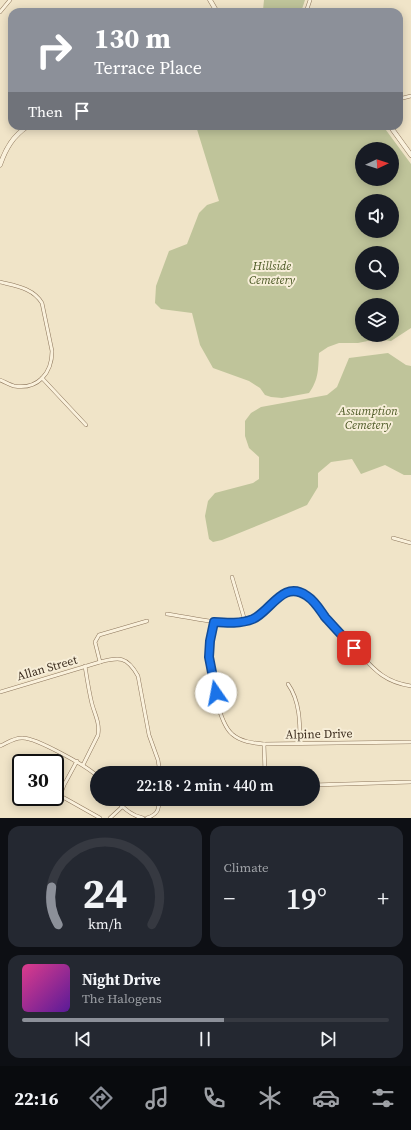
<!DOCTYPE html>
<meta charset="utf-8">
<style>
:root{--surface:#171b24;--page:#242831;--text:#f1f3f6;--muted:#9ea1a6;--line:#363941;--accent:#8c9099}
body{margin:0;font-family:"Source Serif 4",serif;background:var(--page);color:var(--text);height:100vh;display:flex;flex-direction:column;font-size:15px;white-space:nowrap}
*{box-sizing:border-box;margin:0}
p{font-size:13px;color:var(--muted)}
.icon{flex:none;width:22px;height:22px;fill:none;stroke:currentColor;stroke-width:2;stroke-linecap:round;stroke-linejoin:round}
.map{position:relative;height:818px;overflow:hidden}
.details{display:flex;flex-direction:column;gap:8px;padding:8px;background:#0d0f14;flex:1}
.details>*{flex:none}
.banner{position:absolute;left:8px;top:8px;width:395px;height:122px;border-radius:12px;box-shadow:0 2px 10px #0003;background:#8c9099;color:#fff;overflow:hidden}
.needle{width:26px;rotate:86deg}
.fabs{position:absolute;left:355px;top:142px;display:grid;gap:8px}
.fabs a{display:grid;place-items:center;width:44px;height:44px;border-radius:50%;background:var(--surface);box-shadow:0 2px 10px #0003;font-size:20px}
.speed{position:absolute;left:12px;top:754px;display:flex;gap:8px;font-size:20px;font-weight:700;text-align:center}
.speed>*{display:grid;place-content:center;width:52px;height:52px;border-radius:50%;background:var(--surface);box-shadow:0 2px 10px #0003;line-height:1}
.speed .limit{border:2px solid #111;border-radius:6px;background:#fff;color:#111}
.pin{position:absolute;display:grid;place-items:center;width:34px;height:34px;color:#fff;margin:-17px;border-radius:8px;box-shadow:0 2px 6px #0006}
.me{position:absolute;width:44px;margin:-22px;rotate:348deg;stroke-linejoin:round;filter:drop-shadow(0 0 3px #0008)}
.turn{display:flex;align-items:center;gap:14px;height:84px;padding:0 20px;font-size:18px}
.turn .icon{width:52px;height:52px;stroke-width:2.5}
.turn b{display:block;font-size:28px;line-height:34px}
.then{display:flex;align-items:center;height:38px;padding:0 20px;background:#0003;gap:8px;font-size:15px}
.big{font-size:30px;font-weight:600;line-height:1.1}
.details .tile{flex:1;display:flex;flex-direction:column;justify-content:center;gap:6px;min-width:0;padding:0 14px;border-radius:12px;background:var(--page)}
.details .dial{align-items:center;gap:0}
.dial svg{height:104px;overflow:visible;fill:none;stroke:var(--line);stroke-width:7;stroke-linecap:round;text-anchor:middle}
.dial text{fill:var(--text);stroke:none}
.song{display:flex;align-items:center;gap:12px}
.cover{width:48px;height:48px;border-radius:6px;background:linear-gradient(135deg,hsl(330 70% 55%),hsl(270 70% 35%))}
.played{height:4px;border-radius:2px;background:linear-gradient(90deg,var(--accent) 55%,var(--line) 55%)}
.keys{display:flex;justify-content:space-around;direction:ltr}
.heat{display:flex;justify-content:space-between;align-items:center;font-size:22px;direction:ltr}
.details .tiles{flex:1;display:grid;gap:8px;grid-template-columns:1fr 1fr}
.tile:last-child{grid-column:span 2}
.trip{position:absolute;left:90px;top:766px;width:230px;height:40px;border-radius:20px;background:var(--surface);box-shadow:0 2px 10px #0003;font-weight:600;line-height:40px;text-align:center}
.dock{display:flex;height:64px;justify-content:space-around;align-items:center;background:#090b0e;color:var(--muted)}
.dock .icon{width:28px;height:28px}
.dock .current{color:var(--accent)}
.dock b{font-size:18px;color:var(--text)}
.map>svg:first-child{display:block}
</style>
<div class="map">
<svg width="411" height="818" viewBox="0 0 411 818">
<rect width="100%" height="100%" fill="#f0e4c8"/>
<g fill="#bfc49a" fill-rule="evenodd">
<path d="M264,0H305L301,12H222L221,11L263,10Z"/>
<path d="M196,126H383L411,164V328L391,341L377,339L358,343H339L328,347L319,353C318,369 319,379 309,393L282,398L271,397L265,395L260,388L249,381L213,368L200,345L192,313L161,309L155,303L156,286L169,251L187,244L199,213L207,205L219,201ZM362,149H392V179H362ZM362,201H392V231H362ZM362,253H392V283H362ZM362,305H392V335H362Z"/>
<path d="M388,353L406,365L411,366V475H404L385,465L361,474L352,459L331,462L318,473V487L307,505L286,514L222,540L213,542L209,539L205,516L208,501L215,493L253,483L259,479V457L249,448L245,436V421L251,413L261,407L327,395L337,387L349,358Z"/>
</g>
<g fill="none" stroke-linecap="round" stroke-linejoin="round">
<defs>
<g id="minor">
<path d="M0,12L10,0"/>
<path d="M306,12L310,0"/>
<path d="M399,99L411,96"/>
<path d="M0,282C16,286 33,288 42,303L52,351C52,373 38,390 14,386C10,385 5,382 0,380"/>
<path d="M42,378L86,425"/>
<path d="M393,538L411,543"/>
<path d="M232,577L245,621"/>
<path d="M167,614C191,617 231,629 254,619C272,611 279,586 302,593C312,597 317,607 324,615C333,626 344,637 354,648C373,668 383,682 411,686"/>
<path d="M214,622C212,634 208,646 209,658C210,676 219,723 232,734C241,742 253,743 264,744L411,742"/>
<path d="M100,662L95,642L99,635L147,621"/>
<path d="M288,684C300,701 300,723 300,743"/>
<path d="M0,692L100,662C119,657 127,656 138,676L149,735L158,760L160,773"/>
<path d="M264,744L265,773"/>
<path d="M0,746C7,743 15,737 23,738C36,738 87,766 97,776"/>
<path d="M83,765L98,735C100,723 95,715 92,704C89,692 87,679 85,666"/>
<path d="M313,785L411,782"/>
<path d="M55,793L68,800L100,818"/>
<path d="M60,796L64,785L77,761"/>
<path d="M115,799C122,807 132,816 143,818"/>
<path d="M110,818L122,807"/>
<path d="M147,818C158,814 159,810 159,799"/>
</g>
<g id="tertiary">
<path d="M210,0L217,12"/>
<path d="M390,126L411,155"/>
<path d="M0,165C6,148 13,136 28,126"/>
</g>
</defs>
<use href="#minor" stroke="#8d765c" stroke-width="4"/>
<use href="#tertiary" stroke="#8d765c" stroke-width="5"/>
<use href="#minor" stroke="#faf1dc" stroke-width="3"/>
<use href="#tertiary" stroke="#faf1dc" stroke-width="4"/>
</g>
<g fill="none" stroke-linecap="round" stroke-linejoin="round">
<defs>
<path id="route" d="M216,693L209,657L210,641L214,622C227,623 241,624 253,619C271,611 283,579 307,596C315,601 320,610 325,617C335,628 344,638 354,648"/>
</defs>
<use href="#route" stroke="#114b97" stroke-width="10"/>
<use href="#route" stroke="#1a73e8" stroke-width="7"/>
</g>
<g text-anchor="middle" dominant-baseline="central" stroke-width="4" stroke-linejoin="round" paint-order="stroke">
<g font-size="12" font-style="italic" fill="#4d5a26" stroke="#f7eed8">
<text x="272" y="266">Hillside<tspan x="272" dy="14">Cemetery</tspan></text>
<text x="368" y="411">Assumption<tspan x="368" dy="14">Cemetery</tspan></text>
</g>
<g font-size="12" fill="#3d2e20" stroke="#f7eed8">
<text transform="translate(47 668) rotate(-16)">Allan Street</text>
<text transform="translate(319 734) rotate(-1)">Alpine Drive</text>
</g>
</g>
</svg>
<div class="fabs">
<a><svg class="needle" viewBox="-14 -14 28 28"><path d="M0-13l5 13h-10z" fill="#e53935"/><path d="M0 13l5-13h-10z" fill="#9ea1a6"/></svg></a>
<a><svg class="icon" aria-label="sound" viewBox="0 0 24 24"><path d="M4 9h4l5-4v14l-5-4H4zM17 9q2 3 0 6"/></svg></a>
<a><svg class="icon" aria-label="search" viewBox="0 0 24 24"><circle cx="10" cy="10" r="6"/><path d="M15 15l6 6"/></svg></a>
<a><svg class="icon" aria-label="layers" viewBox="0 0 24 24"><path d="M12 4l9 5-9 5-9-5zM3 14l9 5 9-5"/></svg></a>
</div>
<div class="speed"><div class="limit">30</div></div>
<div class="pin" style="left:354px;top:648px;background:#d93025"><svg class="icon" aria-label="arrive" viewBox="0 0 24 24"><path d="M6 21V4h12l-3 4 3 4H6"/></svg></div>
<svg class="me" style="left:216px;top:693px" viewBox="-20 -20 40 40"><circle r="19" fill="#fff"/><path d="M0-13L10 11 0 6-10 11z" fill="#1a73e8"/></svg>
<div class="trip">22:18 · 2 min · 440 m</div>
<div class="banner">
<div class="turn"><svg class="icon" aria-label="right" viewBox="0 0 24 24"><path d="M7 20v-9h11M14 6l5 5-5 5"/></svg><div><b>130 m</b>Terrace Place</div></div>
<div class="then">Then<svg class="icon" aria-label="arrive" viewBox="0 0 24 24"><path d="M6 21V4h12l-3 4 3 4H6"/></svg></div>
</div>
</div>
<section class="details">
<div class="tiles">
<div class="tile dial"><svg viewBox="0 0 100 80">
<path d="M14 69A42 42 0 1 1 86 69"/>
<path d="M14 69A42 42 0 0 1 9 40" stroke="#8c9099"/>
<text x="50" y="56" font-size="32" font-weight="700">24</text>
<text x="50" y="72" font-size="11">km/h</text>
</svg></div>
<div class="tile"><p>Climate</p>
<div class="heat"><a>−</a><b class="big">19°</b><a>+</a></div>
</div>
<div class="tile">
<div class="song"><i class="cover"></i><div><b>Night Drive</b><p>The Halogens</p></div></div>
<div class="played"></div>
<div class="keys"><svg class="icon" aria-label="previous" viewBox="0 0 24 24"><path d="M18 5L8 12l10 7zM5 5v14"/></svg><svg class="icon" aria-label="pause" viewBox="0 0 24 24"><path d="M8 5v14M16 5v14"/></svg><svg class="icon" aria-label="next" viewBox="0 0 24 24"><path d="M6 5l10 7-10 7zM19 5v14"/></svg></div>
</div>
</div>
</section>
<nav class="dock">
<b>22:16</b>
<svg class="icon current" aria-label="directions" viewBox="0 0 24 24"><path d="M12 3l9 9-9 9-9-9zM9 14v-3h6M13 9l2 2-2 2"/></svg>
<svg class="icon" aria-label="music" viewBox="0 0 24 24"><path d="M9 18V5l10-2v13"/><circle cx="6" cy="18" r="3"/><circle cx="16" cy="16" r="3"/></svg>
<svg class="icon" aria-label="phone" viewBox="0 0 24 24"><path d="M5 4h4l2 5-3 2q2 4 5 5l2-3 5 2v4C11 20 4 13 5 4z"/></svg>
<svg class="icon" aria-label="climate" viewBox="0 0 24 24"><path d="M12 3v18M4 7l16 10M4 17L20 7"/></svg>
<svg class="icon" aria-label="car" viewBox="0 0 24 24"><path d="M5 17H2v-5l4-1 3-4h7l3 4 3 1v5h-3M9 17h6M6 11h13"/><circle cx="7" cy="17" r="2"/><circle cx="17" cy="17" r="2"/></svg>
<svg class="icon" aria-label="filters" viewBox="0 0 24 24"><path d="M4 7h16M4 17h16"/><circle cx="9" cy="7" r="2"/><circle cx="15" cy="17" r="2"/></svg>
</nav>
